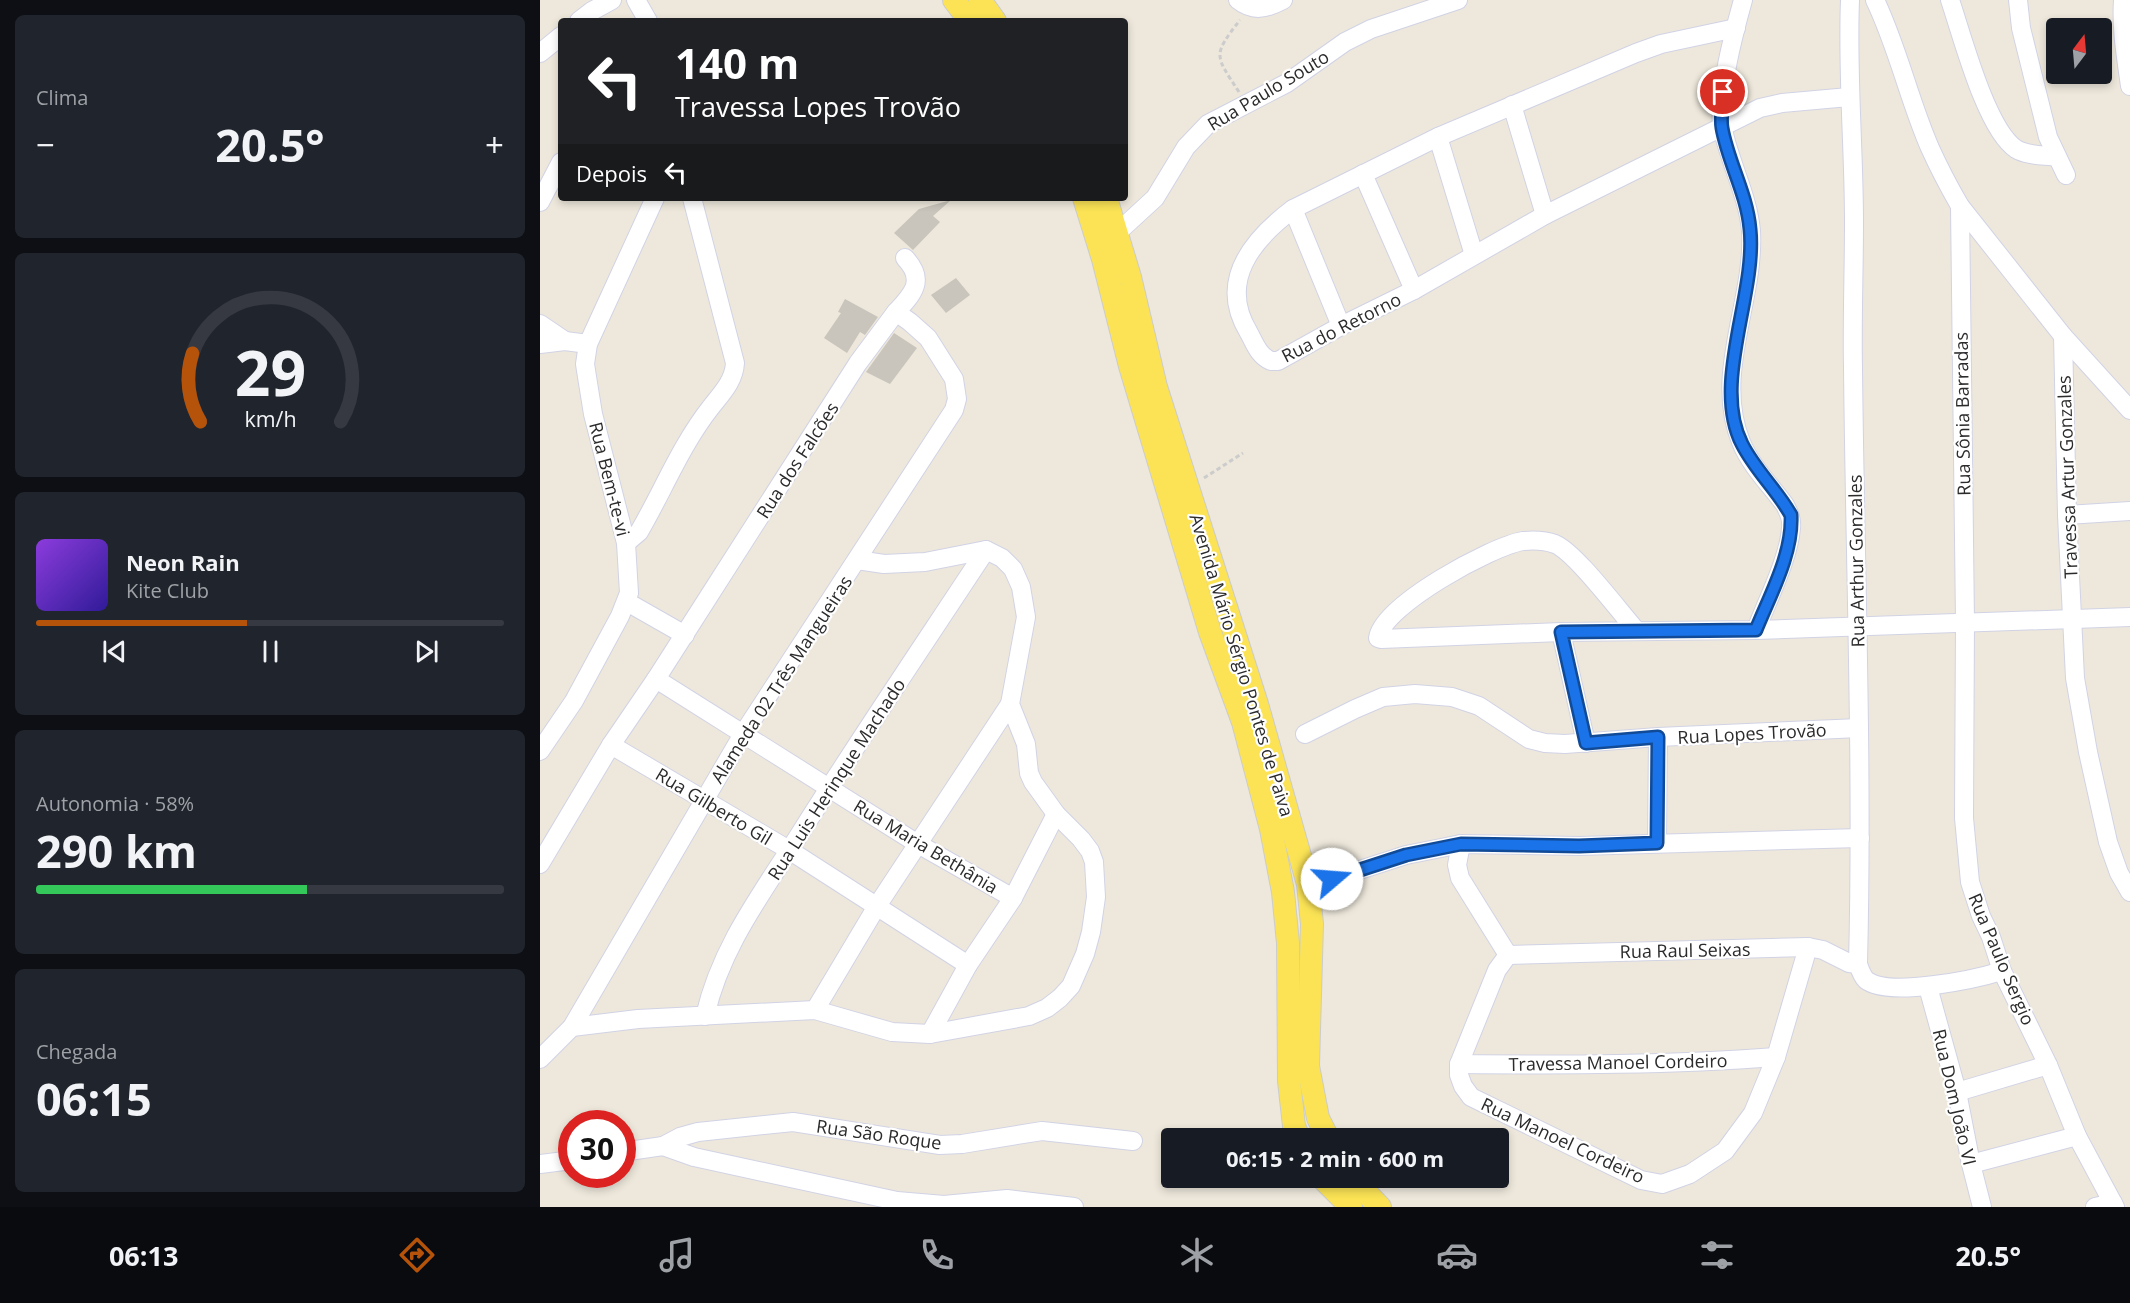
<!DOCTYPE html>
<html lang="pt">
<meta charset="utf-8">
<style>
:root{--surface:#171b24;--page:#20242c;--text:#f1f3f6;--muted:#9ea1a6;--line:#363941;--accent:#b45309}
body{margin:0;font-family:"Open Sans",sans-serif;background:var(--page);color:var(--text);height:100vh;display:flex;flex-direction:column;font-size:22px;white-space:nowrap}
*{box-sizing:border-box;margin:0}
p{font-size:20px;color:var(--muted)}
.icon{flex:none;width:33px;height:33px;fill:none;stroke:currentColor;stroke-width:2;stroke-linecap:round;stroke-linejoin:round}
.map{position:relative;flex:1;overflow:hidden}
.sheet{display:flex;flex-direction:column;gap:15px;padding:15px;background:#0d0f14;width:540px}
.sheet>*{flex:none}
.guide{position:absolute;left:18px;top:18px;width:570px;height:183px;border-radius:6px;box-shadow:0 3px 9px #0003;background:#202124;color:#fff;overflow:hidden}
.needle{width:39px;rotate:16deg}
.buttons{position:absolute;left:1506px;top:18px;display:grid;gap:12px}
.buttons a{display:grid;place-items:center;width:66px;height:66px;border-radius:6px;background:var(--surface);box-shadow:0 3px 9px #0003;font-size:30px}
.speed{position:absolute;left:18px;top:1110px;display:flex;gap:12px;font-size:30px;font-weight:700;text-align:center}
.speed>*{display:grid;place-content:center;width:78px;height:78px;border-radius:50%;background:var(--surface);box-shadow:0 3px 9px #0003;line-height:1}
.speed .limit{border:9px solid #d22;background:#fff;color:#111}
.pin{position:absolute;display:grid;place-items:center;width:51px;height:51px;color:#fff;margin:-26px;border:3px solid #fff;border-radius:50%;box-shadow:0 2px 6px #0007}
.me{position:absolute;width:66px;margin:-33px;rotate:72deg;stroke-linejoin:round;filter:drop-shadow(0 0 4px #0008)}
.turn{display:flex;align-items:center;gap:21px;height:126px;padding:0 18px;font-size:27px}
.turn .icon{width:78px;height:78px;stroke-width:2.5}
.turn b{display:block;font-size:42px;line-height:51px}
.then{display:flex;align-items:center;height:57px;padding:0 18px;background:#0003;gap:12px;font-size:22px}
.big{font-size:45px;font-weight:700;line-height:1.1}
.sheet .card{flex:1;display:flex;flex-direction:column;justify-content:center;gap:9px;min-width:0;padding:0 21px;border-radius:9px;background:var(--page)}
.sheet .dial{align-items:center;gap:0}
.dial svg{height:156px;overflow:visible;fill:none;stroke:var(--line);stroke-width:7;stroke-linecap:round;text-anchor:middle}
.dial text{fill:var(--text);stroke:none}
.song{display:flex;align-items:center;gap:18px}
.cover{width:72px;height:72px;border-radius:9px;background:linear-gradient(135deg,hsl(270 70% 55%),hsl(250 70% 35%))}
.played{height:6px;border-radius:3px;background:linear-gradient(90deg,var(--accent) 45%,var(--line) 45%)}
.keys{display:flex;justify-content:space-around;direction:ltr}
.heat{display:flex;justify-content:space-between;align-items:center;font-size:33px;direction:ltr}
.charge{height:9px;border-radius:4px;background:linear-gradient(90deg,#34c759 58%,var(--line) 0)}
.trip{position:absolute;left:621px;top:1128px;width:348px;height:60px;border-radius:6px;background:var(--surface);box-shadow:0 3px 9px #0003;font-weight:700;line-height:60px;text-align:center}
.tab-bar{display:flex;height:96px;justify-content:space-around;align-items:center;background:#090b0e;color:var(--muted)}
.tab-bar .icon{width:42px;height:42px}
.tab-bar .selected{color:var(--accent)}
.tab-bar b{font-size:27px;color:var(--text)}
main{display:flex;flex:1;min-height:0}
.map>svg:first-child{display:block}
</style>
<main>
<section class="sheet">
<div class="card"><p>Clima</p>
<div class="heat"><a>−</a><b class="big">20.5°</b><a>+</a></div>
</div>
<div class="card dial"><svg viewBox="0 0 100 80">
<path d="M14 69A42 42 0 1 1 86 69"/>
<path d="M14 69A42 42 0 0 1 10 34" stroke="#b45309"/>
<text x="50" y="56" font-size="32" font-weight="700">29</text>
<text x="50" y="72" font-size="11">km/h</text>
</svg></div>
<div class="card">
<div class="song"><i class="cover"></i><div><b>Neon Rain</b><p>Kite Club</p></div></div>
<div class="played"></div>
<div class="keys"><svg class="icon" aria-label="previous" viewBox="0 0 24 24"><path d="M18 5L8 12l10 7zM5 5v14"/></svg><svg class="icon" aria-label="pause" viewBox="0 0 24 24"><path d="M8 5v14M16 5v14"/></svg><svg class="icon" aria-label="next" viewBox="0 0 24 24"><path d="M6 5l10 7-10 7zM19 5v14"/></svg></div>
</div>
<div class="card"><p>Autonomia · 58%</p><b class="big">290 km</b><div class="charge"></div></div>
<div class="card"><p>Chegada</p><b class="big">06:15</b></div>
</section>
<div class="map">
<svg width="1590" height="1207" viewBox="0 0 1590 1207">
<rect width="100%" height="100%" fill="#eee8dc"/>
<g fill="#c9c5bc">
<path d="M411,200L393,216L400,222L373,250L354,233L379,209Z"/>
<path d="M416,278L430,295L406,313L391,295Z"/>
<path d="M305,299L338,317L325,335L320,332L307,353L284,338L301,313L298,312Z"/>
<path d="M354,333L377,348L350,384L326,372Z"/>
</g>
<g fill="none" stroke-linecap="round" stroke-linejoin="round">
<defs>
<g id="minor">
<path d="M96,0L108,21"/>
<path d="M698,0C713,12 726,9 743,0"/>
<path d="M1203,0C1194,32 1176,98 1183,130C1190,163 1208,196 1211,231C1215,301 1173,373 1201,442C1210,465 1231,486 1245,505C1249,513 1252,519 1251,528C1249,558 1227,601 1216,630"/>
<path d="M1310,0C1307,74 1314,148 1314,223C1314,271 1312,320 1313,368C1315,567 1323,765 1318,964C1320,970 1322,976 1326,980C1349,998 1436,979 1462,971"/>
<path d="M1335,0C1358,48 1369,100 1390,148C1399,168 1409,187 1420,206L1523,336L1590,410"/>
<path d="M1410,0C1422,35 1446,129 1476,149C1488,156 1504,155 1517,157"/>
<path d="M1478,0L1481,28L1508,137L1526,175"/>
<path d="M1583,0C1581,29 1586,57 1590,86"/>
<path d="M39,21L52,11L72,0"/>
<path d="M1196,28L1121,44L1096,53L898,137L753,209C713,239 677,281 709,333C715,344 719,356 731,361H738L801,326L874,290L1005,215L1220,108L1242,103L1309,97"/>
<path d="M0,53L21,36"/>
<path d="M972,105L1005,215"/>
<path d="M898,137L934,255"/>
<path d="M823,174L874,290"/>
<path d="M0,202L21,162"/>
<path d="M1420,206L1425,622L1424,818L1430,882L1441,916L1451,937L1462,971L1508,1065L1537,1136L1575,1207"/>
<path d="M753,209L801,326"/>
<path d="M578,232L615,198L646,147L668,124L747,83L805,42L831,29L918,0"/>
<path d="M356,312C373,294 386,280 365,258"/>
<path d="M0,324L25,341"/>
<path d="M1523,336L1527,515L1535,678L1548,752L1568,842L1579,873L1590,892"/>
<path d="M0,344L25,341L48,344"/>
<path d="M1527,515L1590,511"/>
<path d="M86,543L99,532C123,491 141,445 171,407C182,393 194,381 195,363L152,198"/>
<path d="M87,602L145,635"/>
<path d="M1096,630C1079,611 1035,552 1015,544C1004,540 994,540 983,541C952,546 843,605 838,638L841,639L1021,632L1216,630L1590,617"/>
<path d="M1021,632L1046,743"/>
<path d="M116,679L378,844L473,898"/>
<path d="M765,734L815,709L843,697L875,694L912,697L939,706L989,739L1005,743L1025,744L1118,737L1319,728"/>
<path d="M71,745L249,850L428,965"/>
<path d="M0,751L34,701L80,616L89,593L86,543L53,414L48,383L45,364L48,344L115,198"/>
<path d="M1117,843L1118,737"/>
<path d="M921,844L917,865L920,878L968,955"/>
<path d="M0,864L71,745L116,679L318,363L356,312L370,322L388,338L414,379L417,399L414,410L203,734L32,1027L0,1059"/>
<path d="M792,879L866,855L921,844L1039,846L1320,838"/>
<path d="M968,955L957,970L919,1064V1075L923,1086L931,1097L1101,1180L1122,1184L1150,1174L1185,1151L1213,1113L1236,1057L1268,947"/>
<path d="M968,955L1268,947L1283,950L1309,963L1318,964"/>
<path d="M1388,987L1417,1092L1431,1164L1442,1207"/>
<path d="M275,1010L337,906L470,704"/>
<path d="M165,1016C181,946 223,892 261,832C321,737 384,644 446,550"/>
<path d="M32,1027L98,1019L275,1010L352,1032L390,1034L489,1016L507,1008L520,998L531,986L545,954L551,932L556,897L554,862L550,851L541,839L516,814L493,782L489,773L486,744L470,704L486,617L481,587L473,569L462,558L446,550L385,562L344,564L317,560"/>
<path d="M390,1034L428,965L473,898L516,814"/>
<path d="M919,1064C1025,1065 1131,1065 1236,1057"/>
<path d="M1417,1092L1508,1065"/>
<path d="M123,1146L154,1157L357,1201L404,1205L467,1199L534,1207"/>
<path d="M82,1152L123,1146L140,1137L158,1132L253,1122L400,1145L422,1144L502,1131L593,1141"/>
<path d="M0,1164L32,1160"/>
<path d="M1431,1164L1537,1136"/>
<path d="M1555,1207L1573,1203"/>
</g>
<g id="major">
<path d="M414,0L430,21"/>
<path d="M440,0L455,21"/>
<path d="M544,198L563,259L590,366L670,632L703,722L731,829L743,892L748,943L749,1081L754,1126L759,1138"/>
<path d="M566,198L590,277L616,387L717,704L768,884L772,924L768,1066L778,1118L788,1138"/>
<path d="M782,1178L811,1207"/>
<path d="M812,1178L840,1207"/>
</g>
</defs>
<use href="#minor" stroke="#d1d3e5" stroke-width="20"/>
<use href="#major" stroke="#ccc" stroke-width="24"/>
<g stroke="#ccc" stroke-width="3" stroke-dasharray="4.5 3" stroke-linecap="butt">
<path d="M699,92C675,55 672,56 700,20"/>
<path d="M664,478L703,453"/>
</g>
<use href="#minor" stroke="#fff" stroke-width="18"/>
<use href="#major" stroke="#fbe355" stroke-width="22"/>
</g>
<g fill="none" stroke-linecap="round" stroke-linejoin="round">
<defs>
<path id="route" d="M792,879L866,855L921,844L1039,846L1117,843L1118,737L1046,743L1021,632L1216,630C1230,595 1253,554 1251,515C1237,490 1215,470 1202,444C1171,383 1217,294 1210,229C1207,194 1188,162 1182,128C1180,117 1183,103 1183,92"/>
</defs>
<use href="#route" stroke="#114b97" stroke-width="15"/>
<use href="#route" stroke="#1a73e8" stroke-width="10"/>
</g>
<g text-anchor="middle" dominant-baseline="central" stroke-width="4.5" stroke-linejoin="round" paint-order="stroke">
<g font-size="18" fill="#2b2b2b" stroke="#fff">
<text transform="translate(728 90) rotate(-31)">Rua Paulo Souto</text>
<text transform="translate(801 327) rotate(-27)">Rua do Retorno</text>
<text transform="translate(1422 414) rotate(-91)">Rua Sônia Barradas</text>
<text transform="translate(257 460) rotate(-57)">Rua dos Falcões</text>
<text transform="translate(1527 477) rotate(-92)">Travessa Artur Gonzales</text>
<text transform="translate(70 479) rotate(76)">Rua Bem-te-vi</text>
<text transform="translate(1316 561) rotate(-91)">Rua Arthur Gonzales</text>
<text transform="translate(702 665) rotate(73)">Avenida Mário Sérgio Pontes de Paiva</text>
<text transform="translate(241 679) rotate(-57)">Alameda 02 Três Mangueiras</text>
<text transform="translate(1212 733) rotate(-3)">Rua Lopes Trovão</text>
<text transform="translate(296 779) rotate(-57)">Rua Luis Herinque Machado</text>
<text transform="translate(174 806) rotate(31)">Rua Gilberto Gil</text>
<text transform="translate(386 846) rotate(31)">Rua Maria Bethânia</text>
<text transform="translate(1145 950) rotate(-1)">Rua Raul Seixas</text>
<text transform="translate(1462 959) rotate(67)">Rua Paulo Sergio</text>
<text transform="translate(1078 1062) rotate(-1)">Travessa Manoel Cordeiro</text>
<text transform="translate(1415 1097) rotate(77)">Rua Dom João VI</text>
<text transform="translate(339 1134) rotate(8)">Rua São Roque</text>
<text transform="translate(1023 1140) rotate(25)">Rua Manoel Cordeiro</text>
</g>
</g>
</svg>
<div class="buttons">
<a><svg class="needle" viewBox="-14 -14 28 28"><path d="M0-13l5 13h-10z" fill="#e53935"/><path d="M0 13l5-13h-10z" fill="#9ea1a6"/></svg></a>
</div>
<div class="speed"><div class="limit">30</div></div>
<div class="pin" style="left:1183px;top:92px;background:#d93025"><svg class="icon" aria-label="arrive" viewBox="0 0 24 24"><path d="M6 21V4h12l-3 4 3 4H6"/></svg></div>
<svg class="me" style="left:792px;top:879px" viewBox="-20 -20 40 40"><circle r="19" fill="#fff"/><path d="M0-13L10 11 0 6-10 11z" fill="#1a73e8"/></svg>
<div class="trip">06:15 · 2 min · 600 m</div>
<div class="guide">
<div class="turn"><svg class="icon" aria-label="left" viewBox="0 0 24 24"><path d="M17 20v-9H6M10 6l-5 5 5 5"/></svg><div><b>140 m</b>Travessa Lopes Trovão</div></div>
<div class="then">Depois<svg class="icon" aria-label="left" viewBox="0 0 24 24"><path d="M17 20v-9H6M10 6l-5 5 5 5"/></svg></div>
</div>
</div>
</main>
<nav class="tab-bar">
<b>06:13</b>
<svg class="icon selected" aria-label="directions" viewBox="0 0 24 24"><path d="M12 3l9 9-9 9-9-9zM9 14v-3h6M13 9l2 2-2 2"/></svg>
<svg class="icon" aria-label="music" viewBox="0 0 24 24"><path d="M9 18V5l10-2v13"/><circle cx="6" cy="18" r="3"/><circle cx="16" cy="16" r="3"/></svg>
<svg class="icon" aria-label="phone" viewBox="0 0 24 24"><path d="M5 4h4l2 5-3 2q2 4 5 5l2-3 5 2v4C11 20 4 13 5 4z"/></svg>
<svg class="icon" aria-label="climate" viewBox="0 0 24 24"><path d="M12 3v18M4 7l16 10M4 17L20 7"/></svg>
<svg class="icon" aria-label="car" viewBox="0 0 24 24"><path d="M5 17H2v-5l4-1 3-4h7l3 4 3 1v5h-3M9 17h6M6 11h13"/><circle cx="7" cy="17" r="2"/><circle cx="17" cy="17" r="2"/></svg>
<svg class="icon" aria-label="filters" viewBox="0 0 24 24"><path d="M4 7h16M4 17h16"/><circle cx="9" cy="7" r="2"/><circle cx="15" cy="17" r="2"/></svg>
<b>20.5°</b>
</nav>
